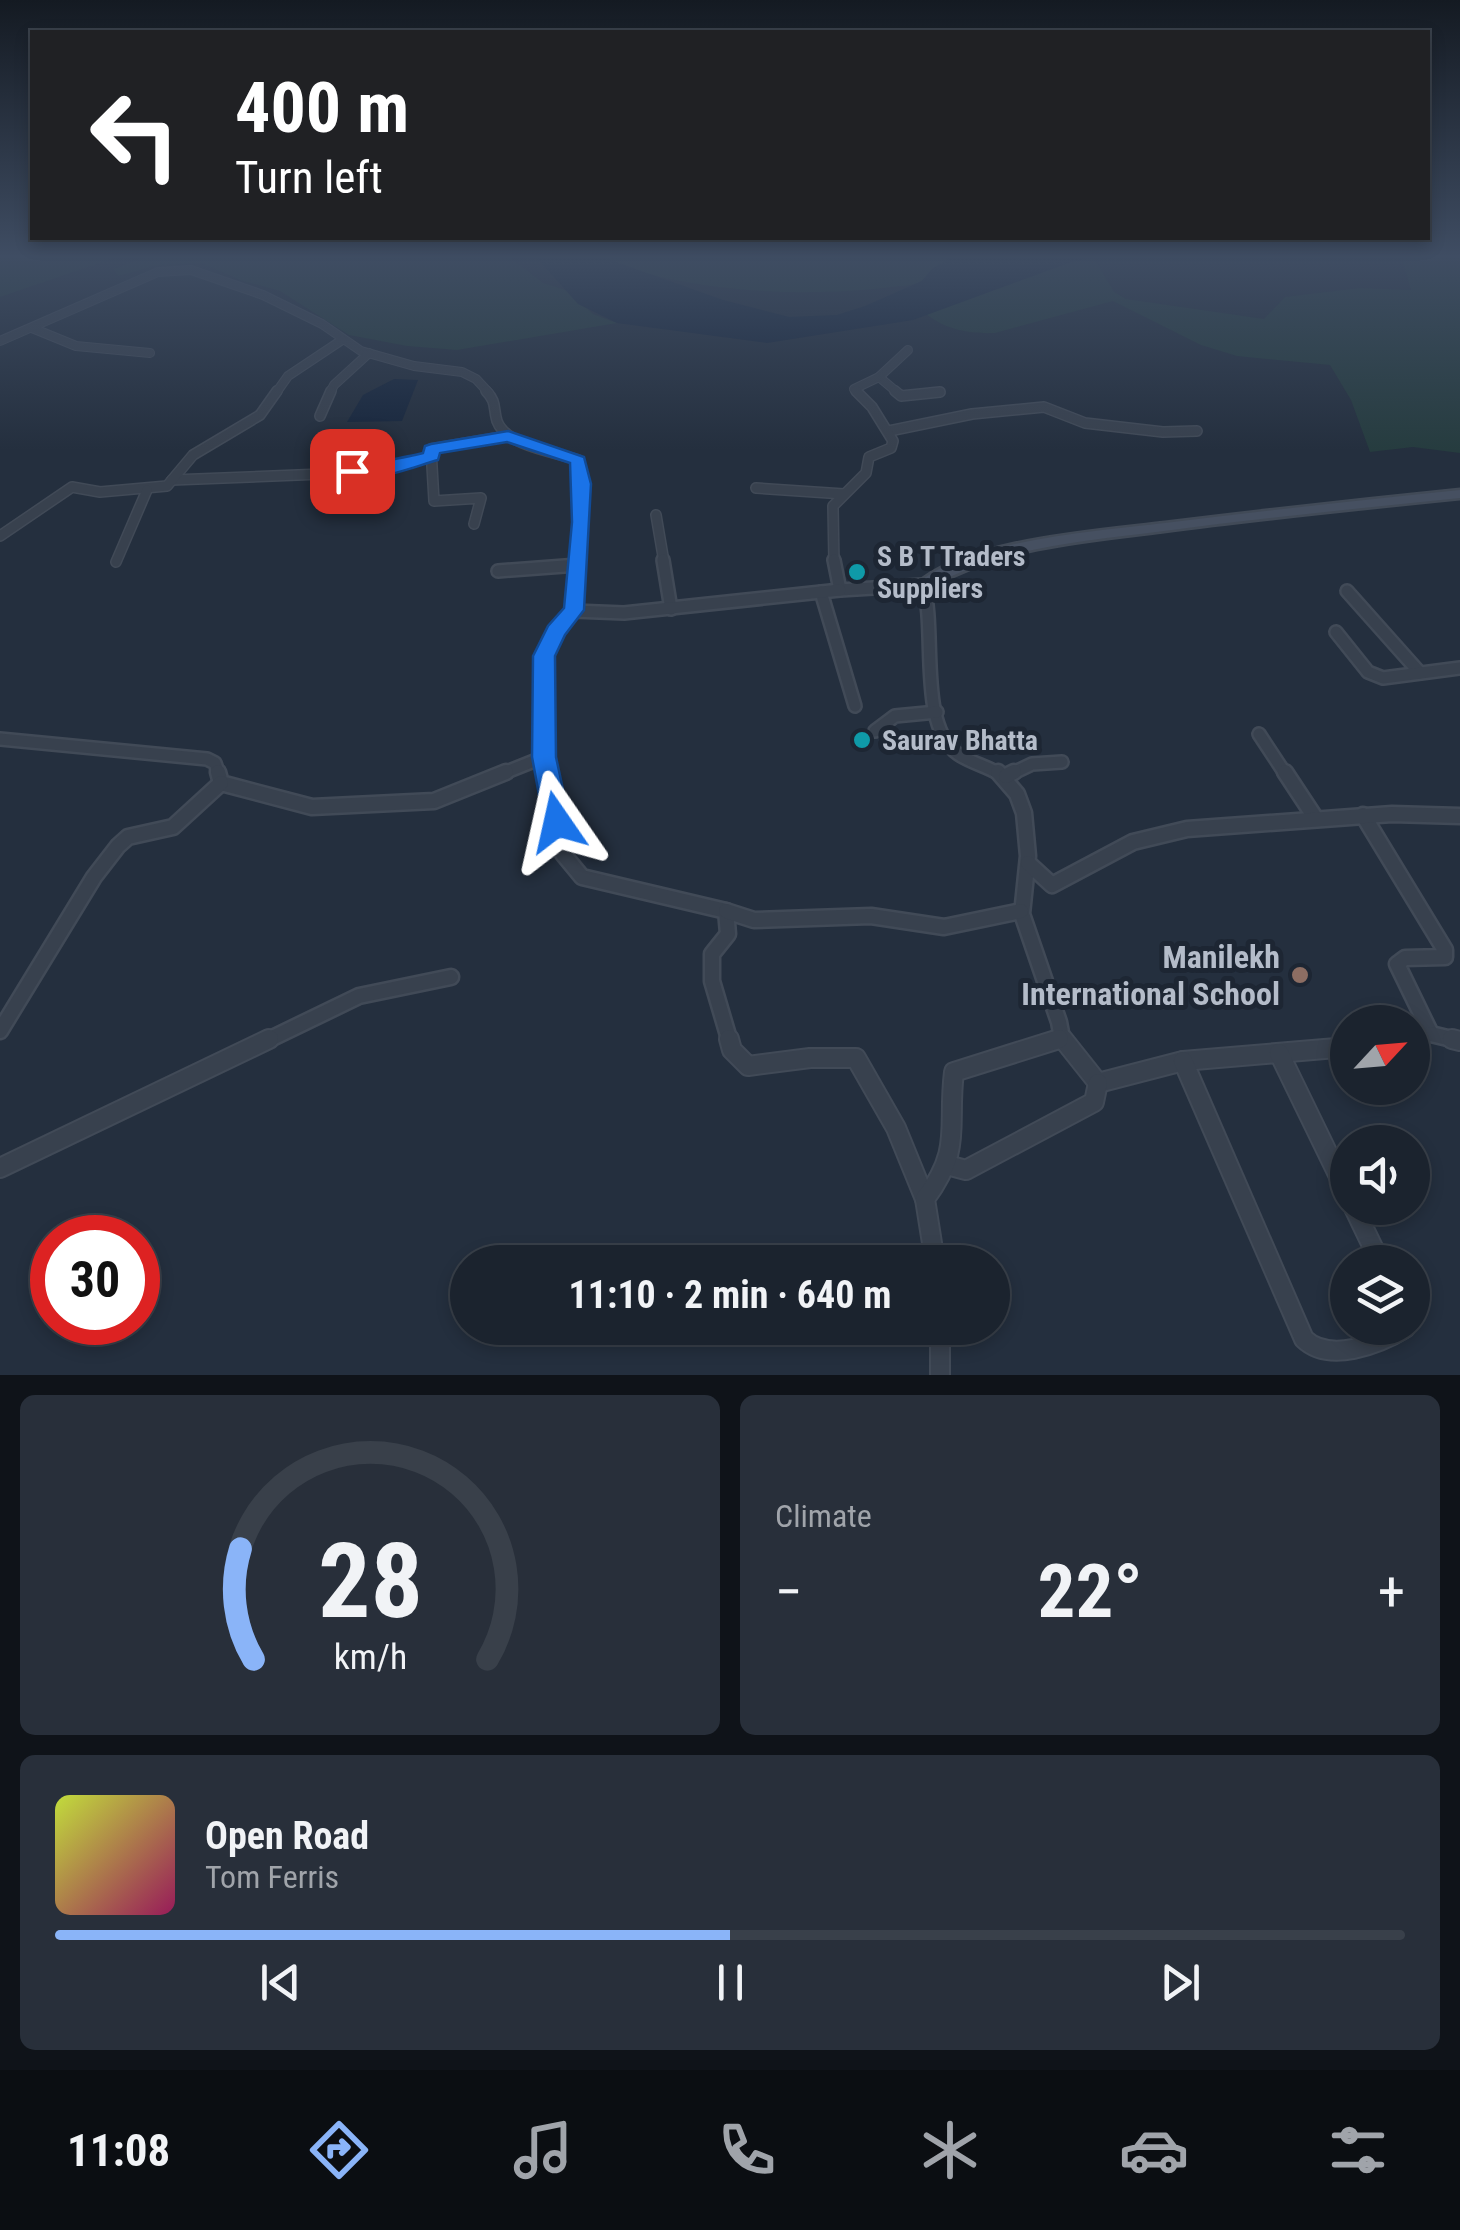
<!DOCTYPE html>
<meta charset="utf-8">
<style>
:root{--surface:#1b232e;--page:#282f3a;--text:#f1f3f6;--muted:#a0a4aa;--line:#39404a;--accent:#8ab4f8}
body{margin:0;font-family:"Roboto Condensed",sans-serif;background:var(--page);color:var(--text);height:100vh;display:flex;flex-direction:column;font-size:38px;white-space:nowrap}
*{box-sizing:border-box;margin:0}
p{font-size:32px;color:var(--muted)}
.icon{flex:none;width:55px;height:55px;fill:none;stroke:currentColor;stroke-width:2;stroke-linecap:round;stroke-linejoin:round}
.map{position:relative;height:1375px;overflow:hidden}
.details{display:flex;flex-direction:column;gap:20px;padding:20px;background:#0f1319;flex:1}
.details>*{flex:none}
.banner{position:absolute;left:30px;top:30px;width:1400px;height:210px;border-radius:0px;box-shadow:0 5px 15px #0003,0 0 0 2px var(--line);background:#202124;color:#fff;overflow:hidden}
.needle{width:65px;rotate:64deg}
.tools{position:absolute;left:1330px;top:1005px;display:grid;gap:20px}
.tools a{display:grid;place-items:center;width:100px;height:100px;border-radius:50%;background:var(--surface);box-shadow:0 5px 15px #0003,0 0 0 2px var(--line);font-size:50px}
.speed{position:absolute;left:30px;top:1215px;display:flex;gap:20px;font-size:50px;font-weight:700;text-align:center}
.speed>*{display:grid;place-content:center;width:130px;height:130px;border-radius:50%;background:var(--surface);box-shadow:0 5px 15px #0003,0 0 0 2px var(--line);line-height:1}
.speed .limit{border:15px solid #d22;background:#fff;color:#111}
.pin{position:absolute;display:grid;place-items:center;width:85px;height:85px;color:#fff;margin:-42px;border-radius:20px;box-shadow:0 5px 15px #0006}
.me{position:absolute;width:110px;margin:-55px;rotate:349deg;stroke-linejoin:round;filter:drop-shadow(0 0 8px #0008)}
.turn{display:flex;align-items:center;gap:35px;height:210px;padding:0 40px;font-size:45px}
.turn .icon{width:130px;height:130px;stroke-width:2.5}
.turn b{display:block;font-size:70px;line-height:85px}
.big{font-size:75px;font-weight:700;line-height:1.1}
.details .tile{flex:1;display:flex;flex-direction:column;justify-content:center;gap:15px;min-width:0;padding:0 35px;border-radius:15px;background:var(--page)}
.details .dial{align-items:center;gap:0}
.dial svg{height:260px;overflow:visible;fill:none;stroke:var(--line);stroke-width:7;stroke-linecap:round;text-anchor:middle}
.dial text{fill:var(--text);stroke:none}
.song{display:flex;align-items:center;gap:30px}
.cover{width:120px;height:120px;border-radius:15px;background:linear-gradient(135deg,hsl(70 70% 55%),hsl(330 70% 35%))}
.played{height:10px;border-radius:5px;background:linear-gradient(90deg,var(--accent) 50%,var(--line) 50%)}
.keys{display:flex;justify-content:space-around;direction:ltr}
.heat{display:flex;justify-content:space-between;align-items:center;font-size:55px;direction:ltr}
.details .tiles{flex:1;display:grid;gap:20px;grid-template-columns:1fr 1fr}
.tile:last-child{grid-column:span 2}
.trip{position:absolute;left:450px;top:1245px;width:560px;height:100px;border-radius:50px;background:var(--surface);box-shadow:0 5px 15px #0003,0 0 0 2px var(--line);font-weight:700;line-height:100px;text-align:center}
.tabs{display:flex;height:160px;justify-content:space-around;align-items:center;background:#0b0e12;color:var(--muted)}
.tabs .icon{width:70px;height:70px}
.tabs .current{color:var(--accent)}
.tabs b{font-size:45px;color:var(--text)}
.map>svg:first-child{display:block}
</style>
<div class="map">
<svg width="1460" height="1375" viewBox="0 0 1460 1375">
<rect width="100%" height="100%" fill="#242f3e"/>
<g fill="#263c3f">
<path d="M0,257H117L0,297Z"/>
<path d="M146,257H510L543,283L568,291L593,314L617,323L457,350L407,346L349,335L280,291L240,280L202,263L158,265L118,276L114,269Z"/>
<path d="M602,257H951C940,264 931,275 921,281C914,286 900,286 891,287C810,298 677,293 602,257Z"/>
<path d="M1402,257H1460V453L1413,447L1370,452L1351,400L1330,365L1237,356L1201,345L1113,301L995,333C970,334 945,330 925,313L1074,261L1094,258L1114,292L1126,299L1264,319L1285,297L1360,288L1411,290Z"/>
</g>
<g fill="#17263c">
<path d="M536,257H602L723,300L789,317L837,315L865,306L922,281L932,269L951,257H1096L1074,261L913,320L767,343L617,323L578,304Z"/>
<path d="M394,379L418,380L402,421L347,422L363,395Z"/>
</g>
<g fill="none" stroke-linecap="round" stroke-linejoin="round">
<defs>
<g id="street-far4">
<path d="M32,328L76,346L150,353"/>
<path d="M0,341L158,272L191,270L263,295L322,324L361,351L414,366L462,372L476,379L489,393"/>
<path d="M879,377L898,393"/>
<path d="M276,393L288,376L342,340"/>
<path d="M330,393L334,385L369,353"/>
<path d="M858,393L854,389L879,377L908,350"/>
<path d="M928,393L940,392"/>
</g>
<g id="street-far3">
<path d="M486,391C497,402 493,408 497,421C506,446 555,452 578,460L581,523L578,562"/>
<path d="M895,391L901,396L940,392"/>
<path d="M320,416L331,391"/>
<path d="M889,431L972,414L1044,407L1085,423L1163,432L1197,431"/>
<path d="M172,480L373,472"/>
<path d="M756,488L844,494"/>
<path d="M366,498L373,472L432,456"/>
<path d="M656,515L664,562"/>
<path d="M474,524L481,498L434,501L431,449L508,436"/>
<path d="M0,536L72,487L100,492L167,486L193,455L260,415L277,391"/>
<path d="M116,562L147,490"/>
<path d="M834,562L833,506L866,473L869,457L891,448L893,441L872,407L856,391"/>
</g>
<g id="street-far2">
<path d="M663,560L671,609"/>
<path d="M834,560L840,590L923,585C937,629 917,725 958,754C971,763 987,766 1001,775"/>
<path d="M498,571L578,565"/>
<path d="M1347,591L1420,673"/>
<path d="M821,592L855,706"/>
<path d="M574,611L578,560"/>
<path d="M1336,632L1368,672L1383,678L1460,668"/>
<path d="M875,731L895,716L937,712"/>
<path d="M1259,734L1286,775"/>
<path d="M0,739L207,759L215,763L219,775"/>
<path d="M499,775L544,757"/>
<path d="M547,775L544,657L556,631L574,611L624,613L840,590"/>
<path d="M1009,775L1032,764L1062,762"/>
</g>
<g id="street-far1">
<path d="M218,772L221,783L312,807L434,801L506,772"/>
<path d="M547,772L563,854L582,877L726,911L728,934L712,954V981L730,1042"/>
<path d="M998,772L1017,794L1024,813L1028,856L1022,914L1059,1022L1062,1038L1051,1042"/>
<path d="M1285,772L1316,819"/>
<path d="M1006,776L1014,772"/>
<path d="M1363,815L1445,950V957L1405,958L1397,964L1431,1034"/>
<path d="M1028,863L1052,885L1133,842L1187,829L1392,814L1460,816"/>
<path d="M726,911L754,920L871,916L944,927L1021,911"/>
<path d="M0,1031L94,877L118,846L128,837L173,827L221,783"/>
<path d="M1062,1038L1065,1042"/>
<path d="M1412,1038L1431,1034L1460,1041"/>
<path d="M264,1042L359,996L451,977"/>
</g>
<g id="street">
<path d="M729,1039L732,1050L748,1066L810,1058H856L896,1128L925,1199"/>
<path d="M1063,1039L1098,1083L1183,1061L1348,1047"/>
<path d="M1452,1039L1460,1041"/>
<path d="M1279,1053L1348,1195"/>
<path d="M1183,1061L1304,1339C1329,1363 1378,1345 1405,1328"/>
<path d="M947,1165L966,1170L1094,1102L1098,1083"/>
<path d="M0,1168L269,1039"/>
<path d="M1354,1208L1380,1262"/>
<path d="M935,1262L925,1199C963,1148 947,1128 954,1072L1059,1039"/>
<path d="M940,1328V1375"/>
</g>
<path id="secondary" d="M1460,490V498C1361,508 1262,518 1164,531C1078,542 1005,546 928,588L923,590L916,585C964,540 1100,531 1165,523C1263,511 1361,500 1460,490Z"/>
</defs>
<use href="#street-far4" stroke="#414a57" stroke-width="10"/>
<use href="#street-far3" stroke="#414a57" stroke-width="12"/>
<use href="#street-far2" stroke="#414a57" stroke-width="16"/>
<use href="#street-far1" stroke="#414a57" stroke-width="19"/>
<use href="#street" stroke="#414a57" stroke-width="22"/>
<use href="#secondary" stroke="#414a57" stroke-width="5"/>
<use href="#street-far4" stroke="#38414e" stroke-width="8"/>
<use href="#street-far3" stroke="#38414e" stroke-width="9"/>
<use href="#street-far2" stroke="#38414e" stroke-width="11"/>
<use href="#street-far1" stroke="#38414e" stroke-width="14"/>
<use href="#street" stroke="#38414e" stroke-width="18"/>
<use href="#secondary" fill="#465061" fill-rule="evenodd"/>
</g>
<linearGradient id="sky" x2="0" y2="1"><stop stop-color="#141a22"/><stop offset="0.57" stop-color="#3f4d63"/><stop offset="1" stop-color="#3f4d63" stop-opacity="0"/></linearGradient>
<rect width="1460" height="450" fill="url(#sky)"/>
<path fill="#1a73e8" stroke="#114b97" stroke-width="2.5" d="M508,431L584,457L591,484L584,610L565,635L555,656L556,757L570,822L566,830L557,833L548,830L544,822L532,757L533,656L548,626L564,608L572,522L570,463L507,442L440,453L438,460C412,467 366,488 343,471C348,467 409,457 423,453L425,446L431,444Z"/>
<g fill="#0f9aa8" stroke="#1d2633" stroke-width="4">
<circle cx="857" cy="572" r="10"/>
<circle cx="862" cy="740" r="10"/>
</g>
<circle fill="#8d6e63" stroke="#1d2633" stroke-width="4" cx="1300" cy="975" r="10"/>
<g text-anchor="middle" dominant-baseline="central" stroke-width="10" stroke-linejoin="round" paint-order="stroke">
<g font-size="28" font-weight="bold" fill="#b4bcc9" stroke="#1d2633" text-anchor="start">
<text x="877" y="556">S B T Traders<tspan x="877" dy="32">Suppliers</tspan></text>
<text x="882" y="740">Saurav Bhatta</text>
</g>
<g font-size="32" font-weight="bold" fill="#b4bcc9" stroke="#1d2633" text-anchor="end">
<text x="1280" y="957">Manilekh<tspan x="1280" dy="37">International School</tspan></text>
</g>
</g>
</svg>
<div class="tools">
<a><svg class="needle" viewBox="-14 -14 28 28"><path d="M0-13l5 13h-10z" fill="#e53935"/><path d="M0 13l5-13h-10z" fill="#a0a4aa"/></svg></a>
<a><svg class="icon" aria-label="sound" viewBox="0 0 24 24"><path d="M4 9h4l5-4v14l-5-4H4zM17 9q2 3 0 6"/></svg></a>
<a><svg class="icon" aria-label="layers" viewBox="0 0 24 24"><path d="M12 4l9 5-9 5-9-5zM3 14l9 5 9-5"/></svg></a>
</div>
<div class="speed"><div class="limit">30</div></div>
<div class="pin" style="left:352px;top:471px;background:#d93025"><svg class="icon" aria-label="arrive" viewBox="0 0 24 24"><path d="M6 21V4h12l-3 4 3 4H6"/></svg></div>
<svg class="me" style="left:557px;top:822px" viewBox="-20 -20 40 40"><path d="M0-17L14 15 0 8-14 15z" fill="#1a73e8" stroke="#fff" stroke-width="4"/></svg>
<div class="trip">11:10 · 2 min · 640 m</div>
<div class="banner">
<div class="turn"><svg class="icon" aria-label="left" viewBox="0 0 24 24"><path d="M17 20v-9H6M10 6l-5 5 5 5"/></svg><div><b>400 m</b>Turn left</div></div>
</div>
</div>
<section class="details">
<div class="tiles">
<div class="tile dial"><svg viewBox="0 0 100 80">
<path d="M14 69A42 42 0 1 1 86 69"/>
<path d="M14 69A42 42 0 0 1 10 35" stroke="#8ab4f8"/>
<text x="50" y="56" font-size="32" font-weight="700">28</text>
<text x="50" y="72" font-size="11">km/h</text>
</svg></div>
<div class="tile"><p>Climate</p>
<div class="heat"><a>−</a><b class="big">22°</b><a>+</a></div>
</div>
<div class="tile">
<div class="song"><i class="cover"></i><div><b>Open Road</b><p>Tom Ferris</p></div></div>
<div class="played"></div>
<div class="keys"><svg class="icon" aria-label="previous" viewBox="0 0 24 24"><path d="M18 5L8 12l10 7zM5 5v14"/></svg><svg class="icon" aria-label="pause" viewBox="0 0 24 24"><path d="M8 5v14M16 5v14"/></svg><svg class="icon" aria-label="next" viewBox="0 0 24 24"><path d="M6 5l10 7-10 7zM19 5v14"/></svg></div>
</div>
</div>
</section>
<nav class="tabs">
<b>11:08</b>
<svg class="icon current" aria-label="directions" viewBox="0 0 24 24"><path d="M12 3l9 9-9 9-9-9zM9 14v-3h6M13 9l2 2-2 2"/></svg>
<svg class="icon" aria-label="music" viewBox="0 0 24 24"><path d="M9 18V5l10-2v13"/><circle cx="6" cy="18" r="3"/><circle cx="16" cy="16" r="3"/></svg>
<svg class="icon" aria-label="phone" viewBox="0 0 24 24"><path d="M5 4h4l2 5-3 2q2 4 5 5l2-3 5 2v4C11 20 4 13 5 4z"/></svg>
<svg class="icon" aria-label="climate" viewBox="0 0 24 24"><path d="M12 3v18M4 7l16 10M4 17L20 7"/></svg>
<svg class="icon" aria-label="car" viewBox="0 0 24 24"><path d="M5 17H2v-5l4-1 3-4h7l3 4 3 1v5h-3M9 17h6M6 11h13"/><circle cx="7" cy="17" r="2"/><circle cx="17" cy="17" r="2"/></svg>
<svg class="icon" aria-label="filters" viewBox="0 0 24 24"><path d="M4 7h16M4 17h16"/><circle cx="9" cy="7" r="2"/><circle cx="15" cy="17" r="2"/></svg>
</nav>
